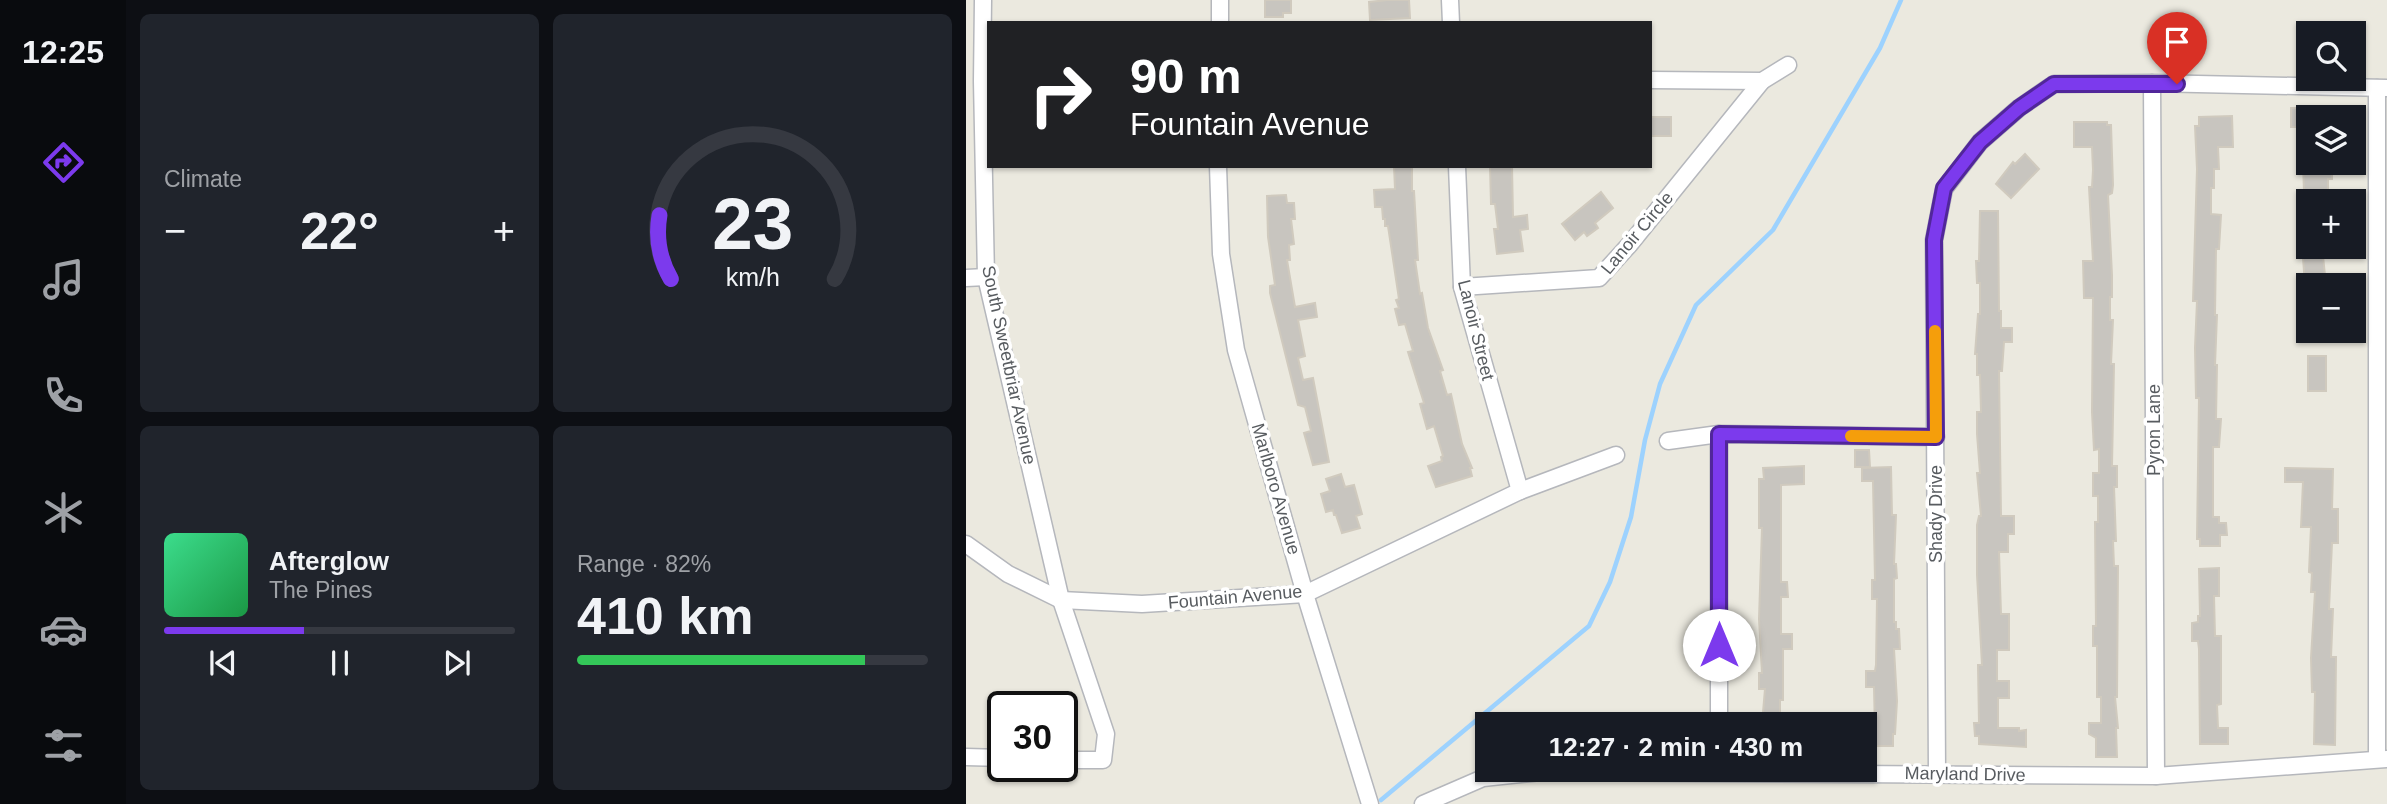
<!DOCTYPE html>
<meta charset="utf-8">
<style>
:root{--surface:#171b24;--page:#20242c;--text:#f1f3f6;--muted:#9ea1a6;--line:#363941;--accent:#7c3aed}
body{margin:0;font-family:Helvetica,sans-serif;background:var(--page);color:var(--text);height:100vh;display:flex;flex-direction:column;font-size:26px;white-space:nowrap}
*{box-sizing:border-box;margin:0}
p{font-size:23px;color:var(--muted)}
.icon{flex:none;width:38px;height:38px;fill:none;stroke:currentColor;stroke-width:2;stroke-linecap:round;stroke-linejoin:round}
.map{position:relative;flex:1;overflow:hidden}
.panel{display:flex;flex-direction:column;gap:14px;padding:14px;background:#0d0f14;width:840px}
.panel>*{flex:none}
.guide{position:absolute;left:21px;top:21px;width:665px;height:147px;border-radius:0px;box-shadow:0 2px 5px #0004;background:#202124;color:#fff;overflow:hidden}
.fabs{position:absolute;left:1330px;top:21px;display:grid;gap:14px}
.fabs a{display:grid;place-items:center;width:70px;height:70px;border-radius:0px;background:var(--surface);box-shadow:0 2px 5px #0004;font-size:35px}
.speed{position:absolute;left:21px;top:691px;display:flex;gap:14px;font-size:35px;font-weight:700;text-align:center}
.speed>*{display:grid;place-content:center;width:91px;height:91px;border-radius:50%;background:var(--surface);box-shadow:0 2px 5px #0004;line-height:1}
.speed .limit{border:4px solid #111;border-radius:10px;background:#fff;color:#111}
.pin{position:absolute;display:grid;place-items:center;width:60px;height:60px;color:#fff;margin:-72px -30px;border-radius:50% 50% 50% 0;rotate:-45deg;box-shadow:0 0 7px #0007}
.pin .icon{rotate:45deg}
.me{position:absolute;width:77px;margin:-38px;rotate:0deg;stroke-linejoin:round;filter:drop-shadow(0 0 5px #0008)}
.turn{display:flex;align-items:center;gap:24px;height:147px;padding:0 28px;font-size:32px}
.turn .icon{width:91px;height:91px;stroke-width:2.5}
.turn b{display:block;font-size:49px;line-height:60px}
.big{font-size:52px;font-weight:700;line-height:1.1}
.panel .card{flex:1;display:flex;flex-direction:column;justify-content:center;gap:10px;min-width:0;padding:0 24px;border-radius:10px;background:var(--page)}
.panel .dial{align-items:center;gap:0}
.dial svg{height:182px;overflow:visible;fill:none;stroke:var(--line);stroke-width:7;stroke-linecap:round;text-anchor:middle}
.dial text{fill:var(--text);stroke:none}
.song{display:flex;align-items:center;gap:21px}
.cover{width:84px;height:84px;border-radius:10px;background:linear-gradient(135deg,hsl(150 70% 55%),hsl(140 70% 35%))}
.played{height:7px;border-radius:4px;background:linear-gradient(90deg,var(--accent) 40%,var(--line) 40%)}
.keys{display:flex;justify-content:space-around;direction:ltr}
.heat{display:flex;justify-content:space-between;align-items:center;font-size:38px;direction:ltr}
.charge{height:10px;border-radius:5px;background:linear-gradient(90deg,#34c759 82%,var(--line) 0)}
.panel .tiles{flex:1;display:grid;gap:14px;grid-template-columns:repeat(2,1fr)}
.trip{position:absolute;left:509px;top:712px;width:402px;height:70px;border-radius:0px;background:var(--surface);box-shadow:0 2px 5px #0004;font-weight:700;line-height:70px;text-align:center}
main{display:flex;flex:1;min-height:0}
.menu{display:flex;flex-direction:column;width:126px;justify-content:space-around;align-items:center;background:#090b0e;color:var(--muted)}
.menu .icon{width:49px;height:49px}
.menu .on{color:var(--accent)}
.menu b{font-size:32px;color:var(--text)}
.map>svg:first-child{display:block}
</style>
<main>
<nav class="menu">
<b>12:25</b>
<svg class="icon on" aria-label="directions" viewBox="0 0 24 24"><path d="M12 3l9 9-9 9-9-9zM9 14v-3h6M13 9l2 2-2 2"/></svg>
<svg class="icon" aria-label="music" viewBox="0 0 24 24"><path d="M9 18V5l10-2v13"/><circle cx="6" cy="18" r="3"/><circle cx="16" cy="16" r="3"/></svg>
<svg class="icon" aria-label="phone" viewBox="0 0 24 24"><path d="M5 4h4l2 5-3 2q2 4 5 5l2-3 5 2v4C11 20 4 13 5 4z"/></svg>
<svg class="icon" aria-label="climate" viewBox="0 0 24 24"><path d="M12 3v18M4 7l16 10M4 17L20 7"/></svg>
<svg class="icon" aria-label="car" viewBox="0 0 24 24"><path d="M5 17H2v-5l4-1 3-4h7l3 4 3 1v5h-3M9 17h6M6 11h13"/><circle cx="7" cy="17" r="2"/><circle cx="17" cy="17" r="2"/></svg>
<svg class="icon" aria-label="filters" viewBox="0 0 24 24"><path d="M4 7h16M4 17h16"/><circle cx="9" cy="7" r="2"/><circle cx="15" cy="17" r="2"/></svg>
</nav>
<section class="panel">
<div class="tiles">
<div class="card"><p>Climate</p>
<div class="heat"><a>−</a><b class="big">22°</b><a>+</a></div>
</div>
<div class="card dial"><svg viewBox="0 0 100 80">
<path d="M14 69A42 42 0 1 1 86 69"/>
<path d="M14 69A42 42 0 0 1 9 41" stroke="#7c3aed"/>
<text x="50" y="56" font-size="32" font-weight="700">23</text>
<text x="50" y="72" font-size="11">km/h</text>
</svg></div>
<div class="card">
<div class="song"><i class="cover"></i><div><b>Afterglow</b><p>The Pines</p></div></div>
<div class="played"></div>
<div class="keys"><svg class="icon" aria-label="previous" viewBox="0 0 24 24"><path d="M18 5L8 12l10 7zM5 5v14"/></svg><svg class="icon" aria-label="pause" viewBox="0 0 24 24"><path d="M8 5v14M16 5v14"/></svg><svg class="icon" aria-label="next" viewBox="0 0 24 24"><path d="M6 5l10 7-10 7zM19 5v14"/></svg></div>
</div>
<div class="card"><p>Range · 82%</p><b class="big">410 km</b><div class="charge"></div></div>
</div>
</section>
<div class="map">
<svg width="1421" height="804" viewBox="0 0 1421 804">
<rect width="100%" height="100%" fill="#ebe9df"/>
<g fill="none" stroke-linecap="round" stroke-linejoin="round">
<path stroke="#9dd2fe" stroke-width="4.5" d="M415,800L623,626L644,582L665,517L679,440L694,384L730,305L807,230L914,48L935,0"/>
</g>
<g fill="#c8c5bf" stroke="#d0cabe" stroke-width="2">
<path d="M299,0H325V13H317V17H299Z"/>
<path d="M421,0H443L444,18L404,20L403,2Z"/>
<rect x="1325" y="108" width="16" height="19"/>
<path d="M1266,116L1267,147H1252L1253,169H1248V188H1245V214L1255,215L1253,249H1250L1249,315H1251L1249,365H1251L1250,419H1255L1253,447H1247V517H1253V523H1260L1261,535H1254V546H1234V539H1231L1233,398H1230L1229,348L1231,301H1227L1231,169L1229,126H1233V117Z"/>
<rect x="684" y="117" width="21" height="19"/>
<path d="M1108,122H1141V125H1145L1147,185L1146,193L1142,195L1146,275V297H1144V320H1147L1145,364H1148L1146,466H1151V487H1148L1150,541H1147L1148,566H1152L1151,697H1149L1152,728H1150L1151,757H1130V738L1123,734V723H1135V697H1131V646H1127V626H1130L1129,522H1132V496H1127V473H1133V449L1128,450L1126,412L1127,298H1118L1117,261H1127L1123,187H1126L1127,170L1126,147H1108Z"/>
<path d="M1059,154L1073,169L1045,198L1030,184L1047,162L1049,164Z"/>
<path d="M1337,163H1362V166H1366V179H1362V192H1338Z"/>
<path d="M428,166H446V191H448L452,260H449L454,294L456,293L462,328L477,370L474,371L481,395L485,394L496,444L506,468H504L506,476L470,487L462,466L476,461L475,457L477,456L468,426L461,429L454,404L458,403L442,352L447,351L439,324L433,325L429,309L433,308L430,300L433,299L422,226H419V219H417L416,207H409L408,190L429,189Z"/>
<path d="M524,166H546L547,217L561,215L562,229L554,230L557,251L531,254L528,229H532L529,204H525Z"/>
<path d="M635,192L647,208L629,223L632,228L621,236L618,232L609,240L596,224Z"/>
<path d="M320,195L321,203H328L329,219H325L328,244L323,245L324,260H321L329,307L349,303L351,317L332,320L339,356L332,358L337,380L347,378L363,462L347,465L338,433L345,431L339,407L332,405L304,293V286L309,285L302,237L301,196Z"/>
<path d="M1014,211H1032L1033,311H1035V328H1046V342H1038L1036,371H1033L1035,516H1048V534H1042V552H1033L1035,614H1043V650H1031V681H1043V698H1032V728H1053V731L1060,730V747L1013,744V736H1009L1008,723H1013L1012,665H1016L1011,575V525L1013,516H1015L1011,473H1014L1011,434V412H1015L1014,375H1011V354H1009L1012,314H1014V283H1011L1010,261H1013Z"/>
<path d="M1357,256L1360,285H1339L1337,258Z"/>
<rect x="1342" y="356" width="18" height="35"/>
<path d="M889,450H903L904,467H889Z"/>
<path d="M838,466V484L815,485V582H821L822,597H815V634H826V649H817V700H814V724H796L799,689H793V673H796L793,619L796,528H793V479H798L797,468Z"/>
<path d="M925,467L926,515H930L928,564H930L931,578L928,579V622H930V629H933L934,649H928L931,701L929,734H927V746H900V733H909L908,687H900V671H909L910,665L911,599H906V580H909L907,481H896V468Z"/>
<path d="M1319,468L1367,469L1366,509H1372V543H1366L1363,609H1367L1365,657H1370L1369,745L1348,744L1349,692H1346L1345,658L1349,592H1345L1346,573L1343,572L1345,527H1335L1337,482H1319Z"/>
<path d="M375,474L379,487L388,485L396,514L390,516L394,528L376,533L370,515H368L367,510L360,512L355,494L364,491L360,479Z"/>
<path d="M1253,568V596H1248L1249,636H1255V704L1251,705L1252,728H1262V744H1234L1233,649L1232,641H1226V623L1232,622V616H1234L1233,569Z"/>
</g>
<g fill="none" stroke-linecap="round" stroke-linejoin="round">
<defs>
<g id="minor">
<path d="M17,0L16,81L20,277L95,600L140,734L137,760H96"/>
<path d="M484,0L485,23"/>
<path d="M254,23V0"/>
<path d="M684,80L796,81L822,65"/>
<path d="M1186,83L1190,776"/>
<path d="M1411,88V759"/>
<path d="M252,166L255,254L270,350L339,594L404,804"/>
<path d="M491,166L496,287L554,491"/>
<path d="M0,278L20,277"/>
<path d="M496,287L633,278L664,244L796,81"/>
<path d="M702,441L753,434L970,437"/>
<path d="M0,544L42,574L95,600L176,604L339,594L554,491L650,455"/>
<path d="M753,724V434"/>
<path d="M0,757L37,758"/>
<path d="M971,773L968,240L978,189L1014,142L1053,108L1088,84L1186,83L1421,88"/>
<path d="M457,804L517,778L575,772L1190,776L1421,759"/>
</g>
</defs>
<use href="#minor" stroke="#b5b7bc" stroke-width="19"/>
<use href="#minor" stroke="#fff" stroke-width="16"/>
</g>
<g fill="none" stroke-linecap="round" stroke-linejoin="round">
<defs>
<path id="route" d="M753,645V434L970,437L968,240L978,188L1014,142L1053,108L1088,84H1211"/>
</defs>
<use href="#route" stroke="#51269a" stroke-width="18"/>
<use href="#route" stroke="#7c3aed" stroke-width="12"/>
<path stroke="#f59e0b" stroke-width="12" d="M885,436L970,437L969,331"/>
</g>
<g text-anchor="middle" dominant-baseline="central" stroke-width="7" stroke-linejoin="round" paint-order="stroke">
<g font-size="18" fill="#585c60" stroke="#fff">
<text transform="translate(671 233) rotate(-50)">Lanoir Circle</text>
<text transform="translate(510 330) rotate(76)">Lanoir Street</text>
<text transform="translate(43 365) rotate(78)">South Sweetbriar Avenue</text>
<text transform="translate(1188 430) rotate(-90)">Pyron Lane</text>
<text transform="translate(310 489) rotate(74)">Marlboro Avenue</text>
<text transform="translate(970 514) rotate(-90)">Shady Drive</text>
<text transform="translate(269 597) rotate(-5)">Fountain Avenue</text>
<text transform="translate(999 774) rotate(1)">Maryland Drive</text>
</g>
</g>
</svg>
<div class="fabs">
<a><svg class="icon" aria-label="search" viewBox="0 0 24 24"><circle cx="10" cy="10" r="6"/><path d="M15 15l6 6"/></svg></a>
<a><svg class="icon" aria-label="layers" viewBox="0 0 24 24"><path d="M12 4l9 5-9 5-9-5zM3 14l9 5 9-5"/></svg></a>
<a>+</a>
<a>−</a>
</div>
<div class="speed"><div class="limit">30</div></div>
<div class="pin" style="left:1211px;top:84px;background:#d93025"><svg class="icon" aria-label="arrive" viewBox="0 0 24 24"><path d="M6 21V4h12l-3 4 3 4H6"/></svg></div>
<svg class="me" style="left:753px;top:645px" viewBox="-20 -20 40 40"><circle r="19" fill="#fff"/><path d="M0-13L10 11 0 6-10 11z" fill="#7c3aed"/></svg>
<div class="trip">12:27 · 2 min · 430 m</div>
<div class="guide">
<div class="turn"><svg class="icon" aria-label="right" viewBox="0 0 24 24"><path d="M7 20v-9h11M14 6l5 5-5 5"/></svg><div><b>90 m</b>Fountain Avenue</div></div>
</div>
</div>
</main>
